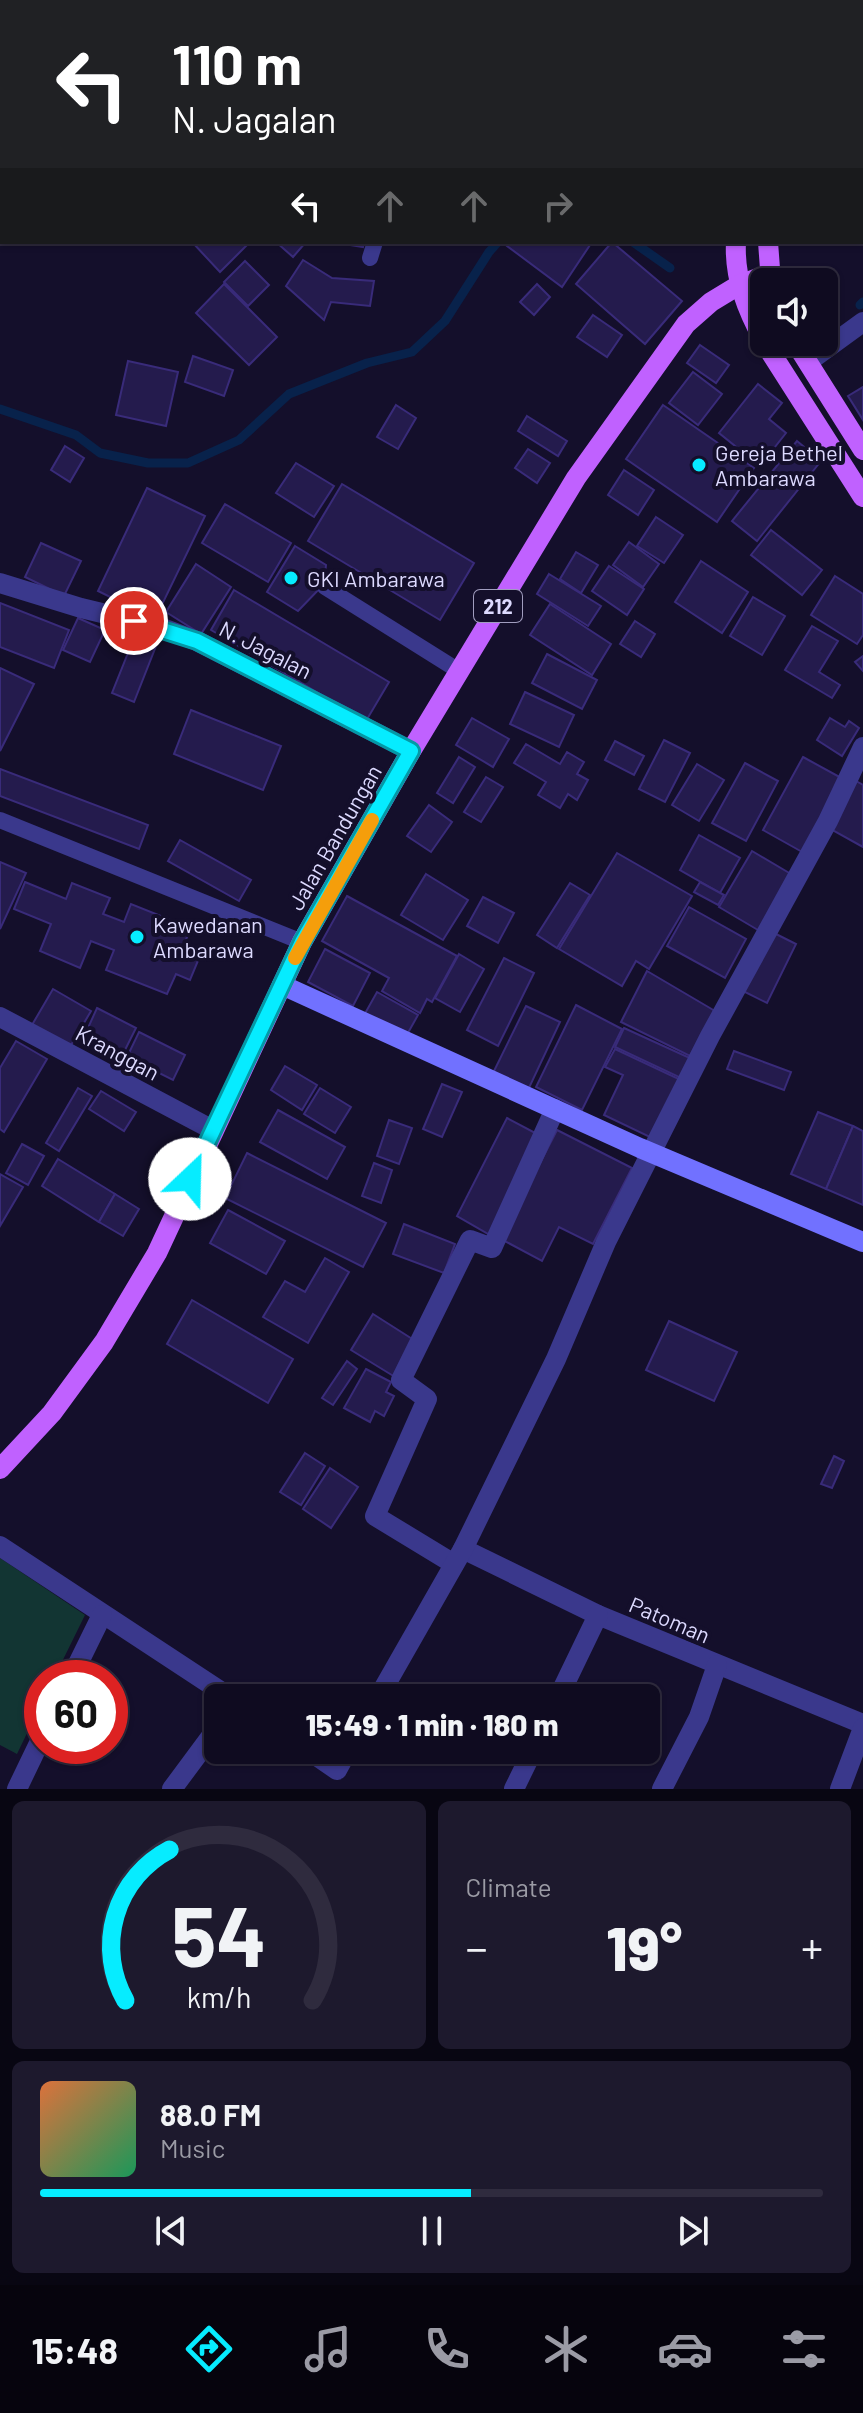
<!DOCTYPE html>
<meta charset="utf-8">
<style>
:root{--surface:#0f0b20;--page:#1d192d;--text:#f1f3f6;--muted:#9b9ba5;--line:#2f2b3e;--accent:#06ecff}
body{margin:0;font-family:Barlow,sans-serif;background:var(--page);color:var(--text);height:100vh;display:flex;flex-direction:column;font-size:30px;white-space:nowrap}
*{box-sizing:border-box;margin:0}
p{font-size:26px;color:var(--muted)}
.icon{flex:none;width:44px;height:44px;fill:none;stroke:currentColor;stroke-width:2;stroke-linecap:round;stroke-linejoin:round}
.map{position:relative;height:1789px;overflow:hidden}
.drawer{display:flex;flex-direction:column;gap:12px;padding:12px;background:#080612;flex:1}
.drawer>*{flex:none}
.hud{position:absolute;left:0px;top:0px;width:864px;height:244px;box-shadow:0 2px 6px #0004,0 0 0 2px var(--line);background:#202124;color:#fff;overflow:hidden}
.controls{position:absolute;left:750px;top:268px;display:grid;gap:16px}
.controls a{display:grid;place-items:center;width:88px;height:88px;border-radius:12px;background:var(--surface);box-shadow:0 2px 6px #0004,0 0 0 2px var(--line);font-size:40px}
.speed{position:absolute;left:24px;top:1660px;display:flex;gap:16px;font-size:40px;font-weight:700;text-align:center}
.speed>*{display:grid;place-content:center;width:104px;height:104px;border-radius:50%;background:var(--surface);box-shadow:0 2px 6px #0004,0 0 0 2px var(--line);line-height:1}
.speed .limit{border:12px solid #d22;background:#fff;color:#111}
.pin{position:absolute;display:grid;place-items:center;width:68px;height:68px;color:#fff;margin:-34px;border:4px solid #fff;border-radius:50%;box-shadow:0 2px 8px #0007}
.me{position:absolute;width:88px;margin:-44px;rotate:24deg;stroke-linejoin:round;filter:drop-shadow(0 0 6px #0008)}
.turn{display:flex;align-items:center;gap:28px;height:168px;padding:0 40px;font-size:36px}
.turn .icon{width:104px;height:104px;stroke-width:2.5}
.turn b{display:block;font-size:56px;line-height:68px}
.lanes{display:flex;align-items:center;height:76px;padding:0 40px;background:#0003;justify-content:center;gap:40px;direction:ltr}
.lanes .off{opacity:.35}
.big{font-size:60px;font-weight:800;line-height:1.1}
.drawer .tile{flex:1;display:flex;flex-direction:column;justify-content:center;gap:12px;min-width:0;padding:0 28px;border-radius:12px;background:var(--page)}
.drawer .dial{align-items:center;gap:0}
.dial svg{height:208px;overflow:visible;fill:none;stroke:var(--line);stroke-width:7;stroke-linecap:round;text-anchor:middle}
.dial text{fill:var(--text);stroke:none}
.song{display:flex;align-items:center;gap:24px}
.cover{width:96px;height:96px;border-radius:12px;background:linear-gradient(135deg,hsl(20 70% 55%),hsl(150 70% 35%))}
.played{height:8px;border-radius:4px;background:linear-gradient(90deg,var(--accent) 55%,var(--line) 55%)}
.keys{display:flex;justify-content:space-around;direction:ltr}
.heat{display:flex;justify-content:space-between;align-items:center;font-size:44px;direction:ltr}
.drawer .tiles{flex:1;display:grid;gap:12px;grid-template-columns:1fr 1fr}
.tile:last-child{grid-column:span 2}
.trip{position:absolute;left:204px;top:1684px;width:456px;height:80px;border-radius:12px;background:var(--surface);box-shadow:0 2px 6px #0004,0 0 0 2px var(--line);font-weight:800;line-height:80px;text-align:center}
.tabs{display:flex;height:128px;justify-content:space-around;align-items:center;background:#06040d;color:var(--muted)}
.tabs .icon{width:56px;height:56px}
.tabs .selected{color:var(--accent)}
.tabs b{font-size:36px;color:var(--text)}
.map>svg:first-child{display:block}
</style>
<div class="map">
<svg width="863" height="1789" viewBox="0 0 863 1789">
<rect width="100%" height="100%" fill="#140f2b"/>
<path fill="#123533" d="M0,1558L85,1615L54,1678H42V1702L17,1754L0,1745Z"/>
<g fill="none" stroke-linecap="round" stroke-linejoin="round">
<g stroke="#08224b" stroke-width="9">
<path d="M633,242L670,268"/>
<path d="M860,305L863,302"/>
<path d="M0,409L76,435L100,453L148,463H188L239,440L289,394L367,363L412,352L445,321L489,252L498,242"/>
</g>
</g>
<g fill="#241b4d" stroke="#392b7a" stroke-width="2">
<path d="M351,0H377L386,2H351Z"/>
<path d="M542,0H576L541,2Z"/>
<path d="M634,0H717L633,2Z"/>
<path d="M722,0H780L721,2Z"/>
<path d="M862,177L863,178V240H862Z"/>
<path d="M192,242H250L220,272Z"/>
<path d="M276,242H306L293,257Z"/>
<path d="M332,242H364L363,247Z"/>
<path d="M510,242H592L562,287L507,246Z"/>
<path d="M612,242L682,301L645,344L576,284Z"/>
<path d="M303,260L332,278L374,281L370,306L331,302L324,320L286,286Z"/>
<path d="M245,261L269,285L248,306L224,282Z"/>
<path d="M224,284L277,337L249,365L196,313Z"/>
<path d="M537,284L550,297L534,315L520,302Z"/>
<path d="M593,315L622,335L607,357L577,337Z"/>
<path d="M700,345L729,365L716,383L687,363Z"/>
<path d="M193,356L233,370L224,396L185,382Z"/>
<path d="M128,361L178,372L166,426L116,415Z"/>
<path d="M693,372L722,394L698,425L669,403Z"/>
<path d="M758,384L782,403L769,419L786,433L760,466L719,433Z"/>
<path d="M863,387V420L848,396Z"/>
<path d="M396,405L416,418L398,449L377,437Z"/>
<path d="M663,405L754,468L717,522L626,459Z"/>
<path d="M527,416L567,441L558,456L518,431Z"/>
<path d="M797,441L821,461L757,541L732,521Z"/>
<path d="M65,446L84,458L70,482L51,470Z"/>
<path d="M528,449L550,463L537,483L515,468Z"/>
<path d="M296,463L334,486L314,517L276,493Z"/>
<path d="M624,470L654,490L638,515L608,495Z"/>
<path d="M342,484L474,563L440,620L308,541Z"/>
<path d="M147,488L205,516L155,619L98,591Z"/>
<path d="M225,504L291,543L268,582L202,543Z"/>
<path d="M656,517L683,535L664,563L637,546Z"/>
<path d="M771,530L822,570L802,595L751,555Z"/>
<path d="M629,542L659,564L643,587L613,565Z"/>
<path d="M41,543L81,561L64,596L25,577Z"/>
<path d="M295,546L326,565L324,584L298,611L267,592Z"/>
<path d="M576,552L598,565L581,593L560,579Z"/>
<path d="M701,561L748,592L722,633L675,602Z"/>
<path d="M196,564L231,587L201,634L166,612Z"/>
<path d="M609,566L644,589L627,615L592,591Z"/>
<path d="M549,574L601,606L588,626L537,594Z"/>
<path d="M835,576L863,594V635L857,644L811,615Z"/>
<path d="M234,590L389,682L366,721L211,630Z"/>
<path d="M753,597L785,616L762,655L730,636Z"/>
<path d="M0,603L69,630L54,668L0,647Z"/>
<path d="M550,604L611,644L592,675L530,635Z"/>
<path d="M78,618L105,630L90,662L63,650Z"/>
<path d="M635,621L655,634L641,657L620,644Z"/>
<path d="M812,626L838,641L819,672L840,685L832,698L785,670Z"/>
<path d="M134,638L156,646L134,702L112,693Z"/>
<path d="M547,654L597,680L582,709L532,683Z"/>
<path d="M863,656V671L855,662Z"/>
<path d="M0,668L34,684L0,751Z"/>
<path d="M525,692L574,715L559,747L510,724Z"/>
<path d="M191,710L281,746L263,790L174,754Z"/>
<path d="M472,718L509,739L493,767L456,745Z"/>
<path d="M830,718L845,727L849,721L859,728L842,756L817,740Z"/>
<path d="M664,740L690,753L665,802L639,789Z"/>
<path d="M615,741L644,756L634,775L605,760Z"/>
<path d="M526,744L560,764L567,752L584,762L577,774L588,780L577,800L568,794L560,808L538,795L546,782L514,763Z"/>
<path d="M459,757L475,767L453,803L437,793Z"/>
<path d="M803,757L845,780L804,853L763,830Z"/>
<path d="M745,763L778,781L746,841L712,823Z"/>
<path d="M697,764L724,780L699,821L672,805Z"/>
<path d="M0,769L148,825L139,849L0,796Z"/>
<path d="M486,777L503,787L481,822L464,812Z"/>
<path d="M856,781L863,785V847L829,828Z"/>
<path d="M429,805L452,822L431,852L407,836Z"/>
<path d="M699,835L740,858L720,893L680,870Z"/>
<path d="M180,840L251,880L239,901L168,861Z"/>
<path d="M752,851L796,877L763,933L719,907Z"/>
<path d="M617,853L692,896L649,969L636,961L622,986L559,949Z"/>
<path d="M0,862L26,873L0,929Z"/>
<path d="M426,874L468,900L443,940L401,915Z"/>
<path d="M25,882L66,899L72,883L110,898L103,914L124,922L131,904L191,928L184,944L202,951L190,980L176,974L167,994L106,970L114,950L91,941L80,968L40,951L51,924L14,909Z"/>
<path d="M700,882L724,895L718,905L694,892Z"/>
<path d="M570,883L590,895L557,948L537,935Z"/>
<path d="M347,896L457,956L432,1002L427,999L420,1013L382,991L389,978L322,941Z"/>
<path d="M483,897L514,913L498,943L467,926Z"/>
<path d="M689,907L746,939L725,978L667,946Z"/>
<path d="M772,932L796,944L767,1003L743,991Z"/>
<path d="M325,949L370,973L353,1006L308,982Z"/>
<path d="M459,954L484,969L460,1012L435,998Z"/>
<path d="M504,958L534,973L498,1046L467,1030Z"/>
<path d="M647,971L715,1011L690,1056L621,1022Z"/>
<path d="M53,989L91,1011L70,1047L32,1025Z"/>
<path d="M377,992L418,1015L404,1040L363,1017Z"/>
<path d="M576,1005L622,1029L582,1110L536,1087Z"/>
<path d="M526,1006L560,1022L528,1090L493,1073Z"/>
<path d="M97,1008L136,1028L121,1058L83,1039Z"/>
<path d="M624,1028L692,1059L683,1079L615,1047Z"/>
<path d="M139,1032L185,1055L173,1080L127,1057Z"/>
<path d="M16,1041L47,1059L4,1132L0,1129V1068Z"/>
<path d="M615,1049L683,1081L654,1139L604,1115L623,1075L605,1067Z"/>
<path d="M734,1051L791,1072L784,1090L727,1069Z"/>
<path d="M285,1066L317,1085L302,1110L271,1090Z"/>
<path d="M442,1084L462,1092L442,1137L423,1129Z"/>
<path d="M78,1088L92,1096L59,1151L46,1143Z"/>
<path d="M320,1088L351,1107L335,1133L304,1114Z"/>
<path d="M101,1091L136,1112L124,1131L89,1109Z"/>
<path d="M278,1110L345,1147L327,1179L260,1142Z"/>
<path d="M818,1112L853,1126L826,1189L791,1174Z"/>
<path d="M507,1118L539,1135L490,1235L457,1216Z"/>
<path d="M389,1120L412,1128L399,1164L377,1156Z"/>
<path d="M853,1126L863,1131V1205L826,1189Z"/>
<path d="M557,1130L632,1168L593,1244L559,1227L542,1261L501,1239Z"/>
<path d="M22,1144L44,1156L28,1185L6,1173Z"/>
<path d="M247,1153L386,1223L363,1267L225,1198Z"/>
<path d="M58,1159L115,1194L99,1222L42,1186Z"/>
<path d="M374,1163L392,1170L381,1203L362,1196Z"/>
<path d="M0,1174L23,1187L0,1226Z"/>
<path d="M115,1194L139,1209L123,1236L99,1222Z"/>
<path d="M228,1210L285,1241L266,1274L210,1243Z"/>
<path d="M404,1224L455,1244L444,1273L393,1254Z"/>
<path d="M325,1258L349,1272L308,1343L263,1317L285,1281L305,1292Z"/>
<path d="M192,1300L293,1359L268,1403L167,1344Z"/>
<path d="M373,1314L417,1342L395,1377L351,1350Z"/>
<path d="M669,1321L737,1352L714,1401L646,1370Z"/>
<path d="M347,1361L357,1369L333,1405L322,1398Z"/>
<path d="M366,1369L391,1382L386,1392L394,1396L384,1416L375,1411L370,1422L344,1408Z"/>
<path d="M305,1453L325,1466L301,1505L280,1492Z"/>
<path d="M834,1456L844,1461L832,1488L821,1484Z"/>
<path d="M330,1468L358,1487L331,1528L303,1509Z"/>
</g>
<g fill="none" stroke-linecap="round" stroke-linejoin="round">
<g stroke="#3a388c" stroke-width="16">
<path d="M370,258L375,242"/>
<path d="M325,587L459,671"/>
<path d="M0,820L302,942"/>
</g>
<g stroke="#3a388c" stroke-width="20">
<path d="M126,2L127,0"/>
<path d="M593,2L594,0"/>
<path d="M862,98L863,99"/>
<path d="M0,103H2"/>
<path d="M808,362L863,322"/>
<path d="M0,583L81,608L160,627L197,641L411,751"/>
<path d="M0,1017L213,1130"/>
<path d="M0,1546L231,1698"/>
<path d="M463,1549L598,1615L863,1724"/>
<path d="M454,1564L375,1516L427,1399L401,1380L470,1240L492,1248L555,1109"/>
<path d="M71,1678L102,1615"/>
<path d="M378,1698L463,1549L556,1359L606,1242L710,1036L828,821L863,747"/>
<path d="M558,1698L598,1615"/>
<path d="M308,1750L337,1770L348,1750"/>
<path d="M17,1789L42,1737"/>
<path d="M172,1789L218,1727"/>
<path d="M514,1789L533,1750"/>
<path d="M662,1789L699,1717L717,1665"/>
<path d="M840,1789L863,1728"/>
</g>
<path stroke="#7171ff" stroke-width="20" d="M282,985L640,1148L863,1242"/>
<g stroke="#c061ff" stroke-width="20">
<path d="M802,2V0"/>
<path d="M833,2V0"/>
<path d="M736,242C734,278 747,310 764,341"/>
<path d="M768,242L771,282"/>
<path d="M764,342L863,497"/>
<path d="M795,342L863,450"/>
<path d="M0,1469L52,1413L104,1342L157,1253L302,942L411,751L576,478L686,324L711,302L739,285L769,274"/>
</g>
</g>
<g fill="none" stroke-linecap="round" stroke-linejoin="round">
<defs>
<path id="route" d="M134,621L197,641L411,751L302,942L190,1179"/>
</defs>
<use href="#route" stroke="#0499a6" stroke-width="20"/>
<use href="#route" stroke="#06ecff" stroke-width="14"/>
<path stroke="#f59e0b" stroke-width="14" d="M295,958L372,820"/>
</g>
<g fill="#06ecff" stroke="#140f2b" stroke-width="3">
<circle cx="699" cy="465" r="8"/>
<circle cx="291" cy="578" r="8"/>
<circle cx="137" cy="937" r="8"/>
</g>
<g text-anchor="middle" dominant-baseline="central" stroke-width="8" stroke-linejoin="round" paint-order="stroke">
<rect fill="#140f2b" stroke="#a19dbf" stroke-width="2" x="474" y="590" width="48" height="32" rx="6"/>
<g font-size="20" font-weight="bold" fill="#dddaff">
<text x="498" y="606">212</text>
</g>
<g font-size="22" fill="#dddaff" stroke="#140f2b" text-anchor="start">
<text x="715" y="452">Gereja Bethel<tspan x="715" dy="25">Ambarawa</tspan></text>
<text x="307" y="578">GKI Ambarawa</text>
<text x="153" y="924">Kawedanan<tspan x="153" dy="25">Ambarawa</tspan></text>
</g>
<g font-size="22" fill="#dddaff" stroke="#140f2b">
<text transform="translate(266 649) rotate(27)">N. Jagalan</text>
<text transform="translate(334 837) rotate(-60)">Jalan Bandungan</text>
<text transform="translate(118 1052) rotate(28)">Kranggan</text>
<text transform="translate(670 1619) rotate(23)">Patoman</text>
</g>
</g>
</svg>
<div class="controls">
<a><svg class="icon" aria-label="sound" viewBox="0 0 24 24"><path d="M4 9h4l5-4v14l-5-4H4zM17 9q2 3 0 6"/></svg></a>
</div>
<div class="speed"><div class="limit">60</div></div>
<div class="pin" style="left:134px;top:621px;background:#d93025"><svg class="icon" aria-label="arrive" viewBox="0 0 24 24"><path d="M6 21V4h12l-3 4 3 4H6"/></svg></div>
<svg class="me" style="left:190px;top:1179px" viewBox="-20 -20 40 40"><circle r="19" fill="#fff"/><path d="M0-13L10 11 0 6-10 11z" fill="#06ecff"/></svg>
<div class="trip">15:49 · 1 min · 180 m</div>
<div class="hud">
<div class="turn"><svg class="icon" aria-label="left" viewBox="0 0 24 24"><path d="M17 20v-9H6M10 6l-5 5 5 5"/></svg><div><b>110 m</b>N. Jagalan</div></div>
<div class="lanes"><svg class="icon" aria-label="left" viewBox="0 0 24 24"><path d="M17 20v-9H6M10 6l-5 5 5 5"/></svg><svg class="icon off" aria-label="ahead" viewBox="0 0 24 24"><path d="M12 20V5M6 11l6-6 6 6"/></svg><svg class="icon off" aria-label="ahead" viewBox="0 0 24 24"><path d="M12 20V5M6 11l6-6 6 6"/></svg><svg class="icon off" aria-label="right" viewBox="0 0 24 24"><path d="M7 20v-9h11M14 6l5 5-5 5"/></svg></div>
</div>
</div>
<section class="drawer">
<div class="tiles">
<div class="tile dial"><svg viewBox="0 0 100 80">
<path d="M14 69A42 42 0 1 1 86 69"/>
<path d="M14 69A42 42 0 0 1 31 11" stroke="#06ecff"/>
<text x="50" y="56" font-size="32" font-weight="700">54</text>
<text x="50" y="72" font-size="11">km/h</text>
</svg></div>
<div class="tile"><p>Climate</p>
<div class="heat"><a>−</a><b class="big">19°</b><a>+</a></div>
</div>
<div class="tile">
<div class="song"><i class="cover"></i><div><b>88.0 FM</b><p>Music</p></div></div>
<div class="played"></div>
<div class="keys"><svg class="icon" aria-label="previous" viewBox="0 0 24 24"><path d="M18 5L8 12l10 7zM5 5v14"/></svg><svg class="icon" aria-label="pause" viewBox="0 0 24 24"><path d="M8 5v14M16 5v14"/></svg><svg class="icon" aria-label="next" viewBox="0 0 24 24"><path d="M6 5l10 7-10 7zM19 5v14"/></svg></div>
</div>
</div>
</section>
<nav class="tabs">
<b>15:48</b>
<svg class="icon selected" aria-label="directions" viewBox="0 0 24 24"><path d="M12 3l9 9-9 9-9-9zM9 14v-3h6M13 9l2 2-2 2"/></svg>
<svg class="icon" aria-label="music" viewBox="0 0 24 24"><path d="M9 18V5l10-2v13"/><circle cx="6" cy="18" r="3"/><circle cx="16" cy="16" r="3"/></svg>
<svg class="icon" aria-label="phone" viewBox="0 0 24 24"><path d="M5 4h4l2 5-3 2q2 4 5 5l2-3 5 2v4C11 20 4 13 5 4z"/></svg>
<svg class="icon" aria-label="climate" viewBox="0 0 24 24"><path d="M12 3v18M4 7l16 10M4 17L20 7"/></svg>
<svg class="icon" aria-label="car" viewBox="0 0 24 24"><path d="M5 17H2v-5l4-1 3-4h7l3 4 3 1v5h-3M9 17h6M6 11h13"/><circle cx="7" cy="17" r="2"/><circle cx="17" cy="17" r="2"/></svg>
<svg class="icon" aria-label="filters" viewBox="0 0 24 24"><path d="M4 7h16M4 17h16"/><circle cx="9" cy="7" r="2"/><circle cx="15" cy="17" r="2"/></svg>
</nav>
